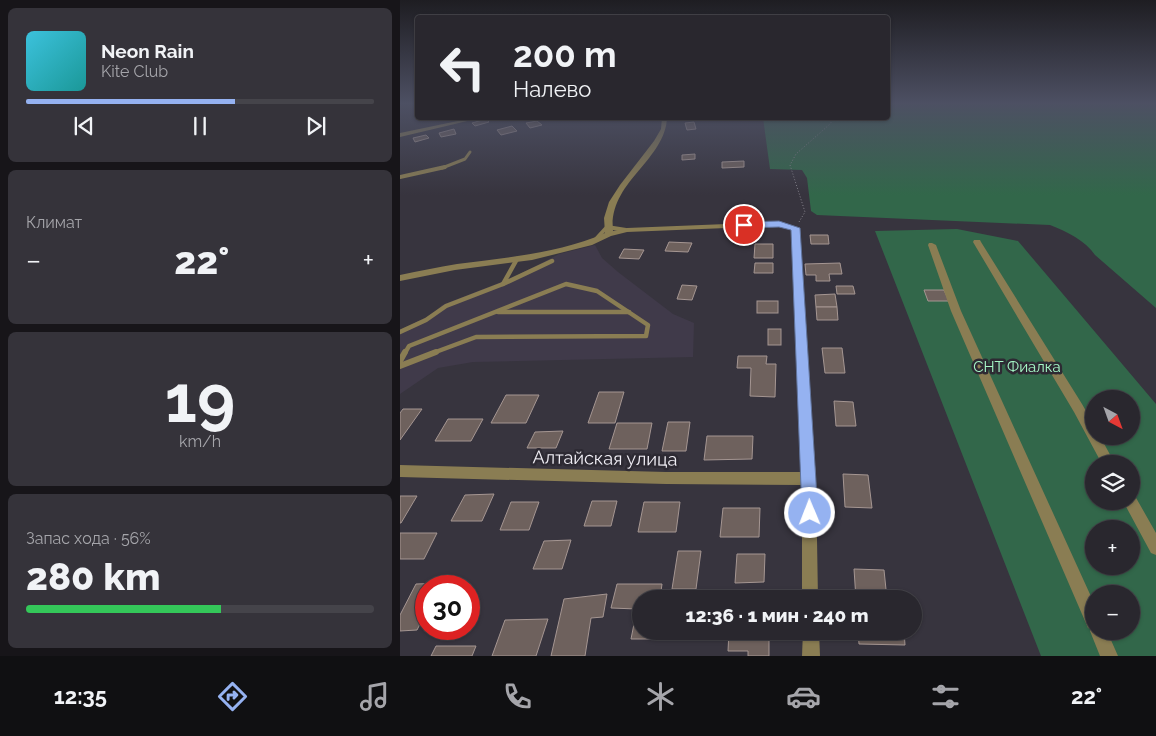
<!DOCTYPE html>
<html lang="ru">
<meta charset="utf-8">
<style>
:root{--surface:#29272e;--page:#35333a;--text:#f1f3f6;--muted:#a5a5aa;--line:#45444a;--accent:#95b2f1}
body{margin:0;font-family:Raleway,sans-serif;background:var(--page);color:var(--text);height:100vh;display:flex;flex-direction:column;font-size:19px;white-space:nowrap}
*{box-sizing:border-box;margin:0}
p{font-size:16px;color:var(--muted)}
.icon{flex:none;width:28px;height:28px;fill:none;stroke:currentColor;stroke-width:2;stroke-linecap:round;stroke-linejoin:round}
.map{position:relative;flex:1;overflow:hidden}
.drawer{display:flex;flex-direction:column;gap:8px;padding:8px;background:#171519;width:400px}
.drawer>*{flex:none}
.banner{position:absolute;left:15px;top:15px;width:475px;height:105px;border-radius:5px;box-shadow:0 1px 4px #0004,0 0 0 1px var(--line);background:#29272e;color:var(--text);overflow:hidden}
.needle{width:32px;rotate:139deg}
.tools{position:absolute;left:685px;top:390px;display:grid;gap:10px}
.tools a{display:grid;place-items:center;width:55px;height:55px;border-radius:50%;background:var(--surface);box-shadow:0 1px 4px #0004,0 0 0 1px var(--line);font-size:25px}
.speed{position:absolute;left:15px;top:575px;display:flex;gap:10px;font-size:25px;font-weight:700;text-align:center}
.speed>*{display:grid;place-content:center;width:65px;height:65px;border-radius:50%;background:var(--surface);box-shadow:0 1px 4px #0004,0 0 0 1px var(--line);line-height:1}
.speed .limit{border:8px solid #d22;background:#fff;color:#111}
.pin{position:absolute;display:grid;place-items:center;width:42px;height:42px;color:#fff;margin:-21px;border:2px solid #fff;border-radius:50%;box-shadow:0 1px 5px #0007}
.me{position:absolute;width:55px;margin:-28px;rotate:359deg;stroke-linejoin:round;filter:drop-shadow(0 0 4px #0008)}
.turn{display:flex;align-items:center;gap:18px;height:105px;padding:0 15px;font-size:22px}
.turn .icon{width:65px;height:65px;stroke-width:2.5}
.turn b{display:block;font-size:35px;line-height:42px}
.big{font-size:38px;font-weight:800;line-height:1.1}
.drawer .card{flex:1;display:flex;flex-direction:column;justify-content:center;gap:8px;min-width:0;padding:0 18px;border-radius:8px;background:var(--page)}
.drawer .dial{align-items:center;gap:0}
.dial b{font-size:65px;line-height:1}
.song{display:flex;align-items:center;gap:15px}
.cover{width:60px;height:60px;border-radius:8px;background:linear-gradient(135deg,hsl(190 70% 55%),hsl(180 70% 35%))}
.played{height:5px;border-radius:2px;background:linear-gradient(90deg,var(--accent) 60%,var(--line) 60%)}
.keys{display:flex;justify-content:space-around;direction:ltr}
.heat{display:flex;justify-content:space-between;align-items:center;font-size:28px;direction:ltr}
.charge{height:8px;border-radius:4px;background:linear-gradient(90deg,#34c759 56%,var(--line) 0)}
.trip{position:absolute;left:232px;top:590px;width:290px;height:50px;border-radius:25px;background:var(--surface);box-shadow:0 1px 4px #0004,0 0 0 1px var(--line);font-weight:800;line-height:50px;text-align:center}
.tab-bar{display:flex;height:80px;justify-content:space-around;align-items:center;background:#101012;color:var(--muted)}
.tab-bar .icon{width:35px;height:35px}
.tab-bar .current{color:var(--accent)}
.tab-bar b{font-size:22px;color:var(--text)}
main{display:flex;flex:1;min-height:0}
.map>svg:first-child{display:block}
</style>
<main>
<section class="drawer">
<div class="card">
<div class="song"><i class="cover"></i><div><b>Neon Rain</b><p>Kite Club</p></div></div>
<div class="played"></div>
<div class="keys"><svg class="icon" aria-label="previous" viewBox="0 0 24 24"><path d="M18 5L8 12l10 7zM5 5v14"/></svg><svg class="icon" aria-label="pause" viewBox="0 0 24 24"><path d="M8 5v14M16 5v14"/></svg><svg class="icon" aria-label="next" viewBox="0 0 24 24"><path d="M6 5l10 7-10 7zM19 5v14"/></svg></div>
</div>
<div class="card"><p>Климат</p>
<div class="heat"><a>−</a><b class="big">22°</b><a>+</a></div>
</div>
<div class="card dial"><b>19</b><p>km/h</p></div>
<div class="card"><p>Запас хода · 56%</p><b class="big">280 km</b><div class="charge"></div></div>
</section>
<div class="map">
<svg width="756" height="656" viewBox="0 0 756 656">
<rect width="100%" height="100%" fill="#37343e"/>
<path fill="#403a4a" d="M195,245L202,258L218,272L273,314L294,323L293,357L73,362L38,368L0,394V330L33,314L42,305L114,277L159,254Z"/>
<g fill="#32674a" fill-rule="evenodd">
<path d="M488,104H756V308L695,255C686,241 666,231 650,225L417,215L411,211L407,178L402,170L370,169L363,118H488Z"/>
<path d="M557,229L618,241L756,404V656H641L475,231ZM694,399H731V436H694ZM694,464H731V501H694ZM694,529H731V566H694ZM694,594H731V631H694Z"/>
</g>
<g fill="#6e615d" stroke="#a59692">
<path d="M86,119L89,122L75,126L72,123Z"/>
<path d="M137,121L142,125L130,128L126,123Z"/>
<path d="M294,122L296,129L287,130L285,123Z"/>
<path d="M112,126L117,131L101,135L97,130Z"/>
<path d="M54,129L56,134L41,137L39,133Z"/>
<path d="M26,135L29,138L15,142L13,138Z"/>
<path d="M295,154V159L282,160V155Z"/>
<path d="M344,161V167L322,168V162Z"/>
<path d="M410,235H428L429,244H411Z"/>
<path d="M269,242L292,243L288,252L265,251Z"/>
<path d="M355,244H373V258H354Z"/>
<path d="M224,249L244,250L239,259L219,258Z"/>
<path d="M355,263H373V273H354Z"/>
<path d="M440,263L442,274H429L430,281H416V275H406L405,264Z"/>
<path d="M282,285L297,286L292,300L277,299Z"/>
<path d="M436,286H453L455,294H437Z"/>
<path d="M524,290H544L549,301H528Z"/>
<path d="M435,294L437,307H416L415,295Z"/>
<rect x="357" y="301" width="21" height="12"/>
<path d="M416,307H437L438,320H417Z"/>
<rect x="368" y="329" width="13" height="16"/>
<path d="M422,348H442L445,373H425Z"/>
<path d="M338,356H367L366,364H376L375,397L350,396L351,368H337Z"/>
<path d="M199,392H224L215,423H188Z"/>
<path d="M106,395H139L126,423H91Z"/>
<path d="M434,401L453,402L456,426H436Z"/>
<path d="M3,409H22L0,440V413Z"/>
<path d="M48,419H83L71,441H35Z"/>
<path d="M268,422H290L286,451H262Z"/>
<path d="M217,423H252L247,449H209Z"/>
<path d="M163,431L156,448H127L135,432Z"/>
<path d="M307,436H353L352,459L304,460Z"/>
<path d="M443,474L468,475L472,508L445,507Z"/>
<path d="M94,494L82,521H51L65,495Z"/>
<path d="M0,496H17L1,523H0Z"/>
<path d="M192,501H217L211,526H184Z"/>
<path d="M111,502H139L129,530H100Z"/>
<path d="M244,502H280L276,532H238Z"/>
<path d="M323,508H360L359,537H320Z"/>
<path d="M0,533H37L24,559H0Z"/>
<path d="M171,540L162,569H133L144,541Z"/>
<path d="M278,551H301L296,589H272Z"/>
<path d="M337,554H365L364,582L335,583Z"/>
<path d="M454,569L484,570L487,599H456Z"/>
<path d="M48,583L47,586H26V612L17,630L0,631V615L16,584Z"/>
<path d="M217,584H262L260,599H241V631H255L253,639H231L237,609L211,608Z"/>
<path d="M207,594L203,617L191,618L185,656H151L164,599Z"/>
<path d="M148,619L136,656H92L105,620Z"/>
<path d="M329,631H369V656H348V651H328Z"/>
<path d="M458,631H504L505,645L459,644Z"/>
<path d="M36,646H76L72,656H31Z"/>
</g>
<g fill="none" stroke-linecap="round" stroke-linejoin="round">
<path stroke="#87848d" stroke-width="1" stroke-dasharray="1 2" stroke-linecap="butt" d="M399,222L405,212L390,165L396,154L430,124L434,118"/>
<path stroke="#8a7d53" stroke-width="3" d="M42,168L65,159L70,152"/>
<g stroke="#8a7d53" stroke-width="4">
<path d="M0,177L45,167"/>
<path d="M196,239L207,227L226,230"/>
</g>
<g stroke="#8a7d53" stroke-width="4.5">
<path d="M117,259L103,284L152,261"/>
<path d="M98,312H229"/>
<path d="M0,332L26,320L46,306L103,284"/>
<path d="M5,353L9,346L166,284L197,291L248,325L246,336L76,337L33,353"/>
</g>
<g stroke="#8a7d53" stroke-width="6">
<path d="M0,361L5,352"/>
<path d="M0,366L36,352"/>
</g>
<g fill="#8a7d53" fill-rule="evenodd">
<path d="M72,118H80L0,137V133Z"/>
<path d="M262,118H267C265,161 208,182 213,231L227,228L379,222L399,228L416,479L418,599H402V485L266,484L0,477V465L266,472H402L391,229L379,226L227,232L211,236L192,245L132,260L55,270L0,281V275C19,271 38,267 57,264C107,257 158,254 205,233L204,218L209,202L220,185L254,141L261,129Z"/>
<path d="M574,240H580L581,242L682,404L694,425V436H700L715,464H702L674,412L573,242Z"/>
<path d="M529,243H532L536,245L561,311L694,603V631H707L718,656H700L690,631L691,629L688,628L551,311L528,245Z"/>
<path d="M731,495L735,496L756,533V555L751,553L723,501H731Z"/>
<path d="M403,631H419L420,656H402Z"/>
</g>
</g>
<linearGradient id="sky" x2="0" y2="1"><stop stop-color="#1e1d22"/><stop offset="0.53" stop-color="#4d5063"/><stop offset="1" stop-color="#4d5063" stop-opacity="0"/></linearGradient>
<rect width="756" height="195" fill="url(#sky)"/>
<path fill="#95b2f1" stroke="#61749d" d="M379,221L400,228L418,513L415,519L410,521L404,519L402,513L391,230L379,227L344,228L340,225L344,222Z"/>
<g text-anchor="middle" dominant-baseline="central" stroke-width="5" stroke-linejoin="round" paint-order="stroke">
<g font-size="15" fill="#a6f8c7" stroke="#2d2a33">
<text x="617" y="367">СНТ Фиалка</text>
</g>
<g font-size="18" fill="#f1eff6" stroke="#2d2a33">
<text transform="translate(205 458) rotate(1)">Алтайская улица</text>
</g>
</g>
</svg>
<div class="tools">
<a><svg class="needle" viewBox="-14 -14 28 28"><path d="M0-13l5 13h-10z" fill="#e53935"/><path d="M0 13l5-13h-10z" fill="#a5a5aa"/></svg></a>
<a><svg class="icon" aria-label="layers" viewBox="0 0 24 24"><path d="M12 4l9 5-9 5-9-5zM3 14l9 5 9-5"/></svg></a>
<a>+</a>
<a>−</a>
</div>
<div class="speed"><div class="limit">30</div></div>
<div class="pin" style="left:344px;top:225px;background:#d93025"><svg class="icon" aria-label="arrive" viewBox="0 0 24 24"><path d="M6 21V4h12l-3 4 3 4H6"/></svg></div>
<svg class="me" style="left:410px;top:513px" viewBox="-20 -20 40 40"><circle r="17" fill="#95b2f1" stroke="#fff" stroke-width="3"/><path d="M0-11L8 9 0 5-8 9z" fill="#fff"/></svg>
<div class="trip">12:36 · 1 мин · 240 m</div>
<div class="banner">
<div class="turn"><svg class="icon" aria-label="left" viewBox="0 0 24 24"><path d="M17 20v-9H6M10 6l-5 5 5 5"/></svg><div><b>200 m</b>Налево</div></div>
</div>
</div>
</main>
<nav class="tab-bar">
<b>12:35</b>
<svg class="icon current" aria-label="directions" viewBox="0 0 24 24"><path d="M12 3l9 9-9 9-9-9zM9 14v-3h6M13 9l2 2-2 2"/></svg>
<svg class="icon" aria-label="music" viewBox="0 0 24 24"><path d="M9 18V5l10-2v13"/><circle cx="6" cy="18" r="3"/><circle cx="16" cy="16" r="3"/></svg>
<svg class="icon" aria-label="phone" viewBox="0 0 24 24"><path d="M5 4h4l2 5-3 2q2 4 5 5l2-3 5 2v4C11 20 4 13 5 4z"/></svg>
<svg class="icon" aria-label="climate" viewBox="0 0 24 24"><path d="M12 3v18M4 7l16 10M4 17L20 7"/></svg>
<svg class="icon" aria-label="car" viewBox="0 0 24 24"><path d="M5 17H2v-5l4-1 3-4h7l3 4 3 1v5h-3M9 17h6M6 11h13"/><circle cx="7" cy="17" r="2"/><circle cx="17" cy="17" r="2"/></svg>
<svg class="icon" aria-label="filters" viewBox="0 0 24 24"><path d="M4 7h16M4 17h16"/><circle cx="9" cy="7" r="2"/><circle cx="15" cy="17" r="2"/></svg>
<b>22°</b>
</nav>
